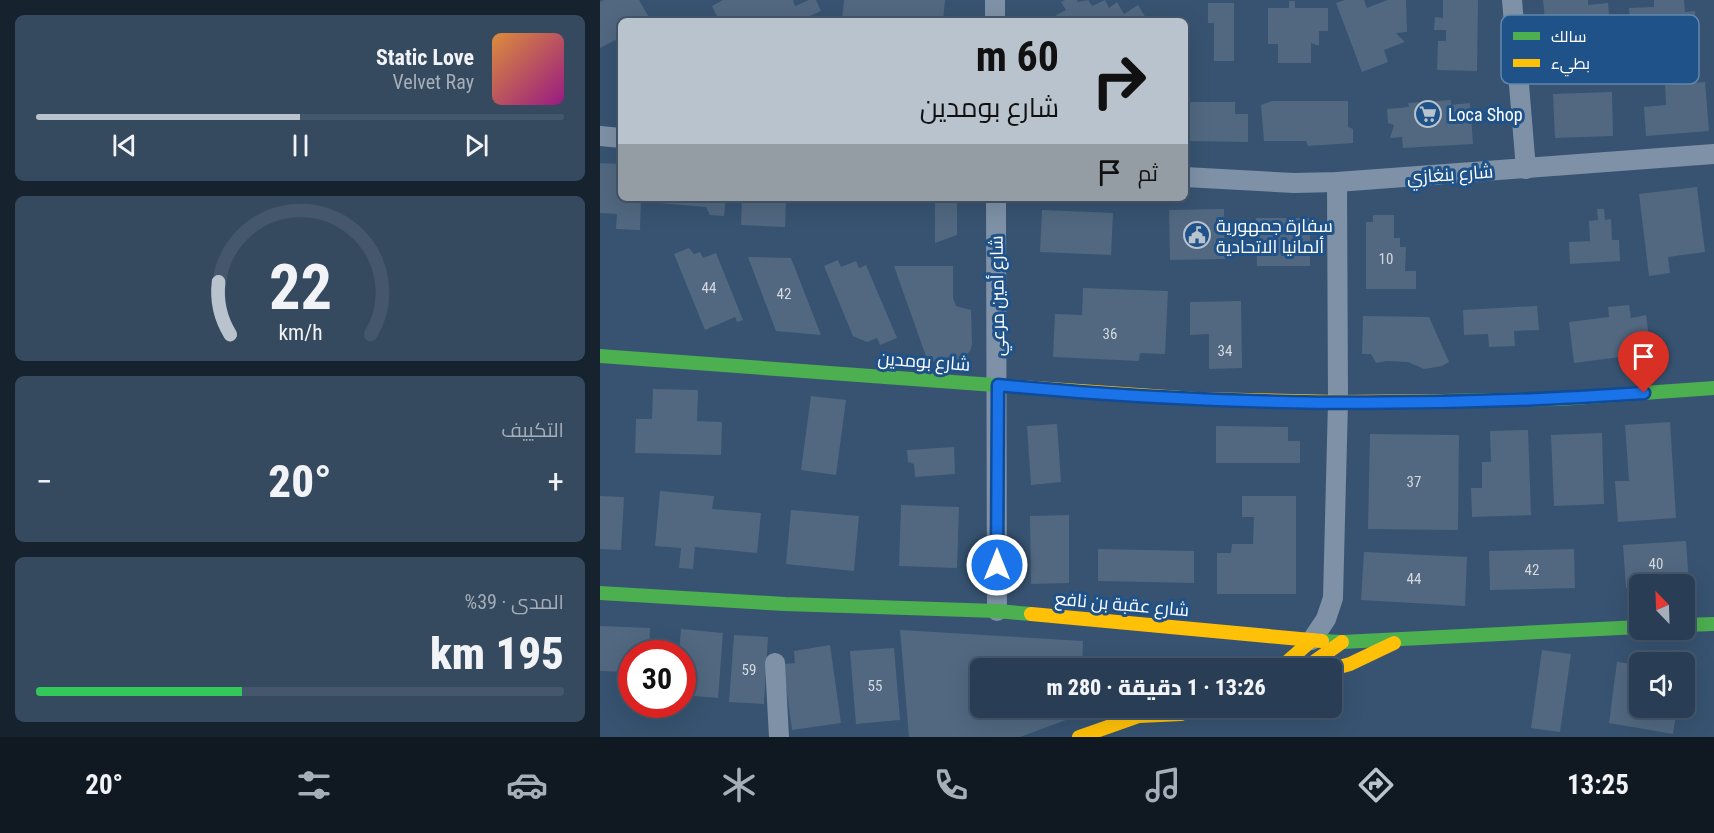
<!DOCTYPE html>
<html lang="ar">
<meta charset="utf-8">
<style>
:root{--surface:#293e55;--page:#35495f;--text:#f1f3f6;--muted:#a5aeb9;--line:#45576c;--accent:#b9c3cd}
body{margin:0;font-family:"Roboto Condensed",Cairo,sans-serif;background:var(--page);color:var(--text);direction:rtl;height:100vh;display:flex;flex-direction:column;font-size:22px;white-space:nowrap}
*{box-sizing:border-box;margin:0}
p{font-size:20px;color:var(--muted)}
.icon{flex:none;width:33px;height:33px;fill:none;stroke:currentColor;stroke-width:2;stroke-linecap:round;stroke-linejoin:round}
.map{position:relative;flex:1;overflow:hidden;direction:ltr}
.panel{display:flex;flex-direction:column;gap:15px;padding:15px;background:#17222f;width:600px}
.panel>*{flex:none}
.top-card{position:absolute;left:18px;top:18px;width:570px;height:183px;border-radius:9px;box-shadow:0 6px 24px #0002,0 0 0 2px var(--line);direction:rtl;background:#b9c3cd;color:#111;overflow:hidden}
.needle{width:39px;rotate:337deg}
.tools{position:absolute;left:1029px;top:574px;display:grid;gap:12px}
.tools a{display:grid;place-items:center;width:66px;height:66px;border-radius:9px;background:var(--surface);box-shadow:0 6px 24px #0002,0 0 0 2px var(--line);font-size:30px}
.speed{position:absolute;left:18px;top:640px;display:flex;gap:12px;font-size:30px;font-weight:700;text-align:center}
.speed>*{display:grid;place-content:center;width:78px;height:78px;border-radius:50%;background:var(--surface);box-shadow:0 6px 24px #0002,0 0 0 2px var(--line);line-height:1}
.speed .limit{border:9px solid #d22;background:#fff;color:#111}
.pin{position:absolute;display:grid;place-items:center;width:51px;height:51px;color:#fff;margin:-62px -26px;border-radius:50% 50% 50% 0;rotate:-45deg;box-shadow:0 0 6px #0007}
.pin .icon{rotate:45deg}
.me{position:absolute;width:66px;margin:-33px;rotate:0deg;stroke-linejoin:round;filter:drop-shadow(0 0 4px #0008)}
.turn{display:flex;align-items:center;gap:21px;height:126px;padding:0 30px;font-size:27px}
.turn .icon{width:78px;height:78px;stroke-width:2.5}
.turn b{display:block;font-size:42px;line-height:51px}
.then{display:flex;align-items:center;height:57px;padding:0 30px;background:#0003;gap:12px;font-size:22px}
.big{font-size:45px;font-weight:800;line-height:1.1}
.panel .tile{flex:1;display:flex;flex-direction:column;justify-content:center;gap:9px;min-width:0;padding:0 21px;border-radius:9px;background:var(--page)}
.panel .dial{align-items:center;gap:0}
.dial svg{height:156px;overflow:visible;fill:none;stroke:var(--line);stroke-width:7;stroke-linecap:round;text-anchor:middle}
.dial text{fill:var(--text);stroke:none}
.song{display:flex;align-items:center;gap:18px}
.cover{width:72px;height:72px;border-radius:9px;background:linear-gradient(135deg,hsl(30 70% 55%),hsl(310 70% 35%))}
.played{height:6px;border-radius:3px;background:linear-gradient(90deg,var(--accent) 50%,var(--line) 50%)}
.keys{display:flex;justify-content:space-around;direction:ltr}
.heat{display:flex;justify-content:space-between;align-items:center;font-size:33px;direction:ltr}
.charge{height:9px;border-radius:4px;background:linear-gradient(90deg,#34c759 39%,var(--line) 0)}
.trip{position:absolute;left:370px;top:658px;width:372px;height:60px;border-radius:9px;background:var(--surface);box-shadow:0 6px 24px #0002,0 0 0 2px var(--line);font-weight:800;line-height:60px;text-align:center;direction:rtl}
.tabs{display:flex;height:96px;justify-content:space-around;align-items:center;background:#101922;color:var(--muted)}
.tabs .icon{width:42px;height:42px}
.tabs .on{color:var(--accent)}
.tabs b{font-size:27px;color:var(--text)}
main{display:flex;flex:1;min-height:0}
.map>svg:first-child{display:block}
</style>
<main>
<div class="map">
<svg width="1114" height="737" viewBox="0 0 1114 737">
<rect width="100%" height="100%" fill="#375371"/>
<g fill="#516880">
<path d="M4,0H39L51,21H21V51L15,40L0,48V2Z"/>
<path d="M123,0H193L195,6L209,0H216L221,11L205,18L206,21H119L112,6Z"/>
<path d="M244,0H345L343,21H242Z"/>
<path d="M465,0H477L478,2L488,0L492,6L505,0L509,8L517,2L524,14L538,5L548,21H460L456,15L466,10L461,2Z"/>
<path d="M745,0H764L767,8L787,0H806L807,32L796,33L805,42L784,50L788,62L762,72L736,3Z"/>
<path d="M843,0H878L877,71L837,70L838,41H846V30H834L835,17L843,18Z"/>
<path d="M943,0H988V5L1008,3L1012,51L999,53L1000,62L978,64L977,55L949,58Z"/>
<path d="M1054,0H1084L1085,12L1095,11L1097,47L1055,49L1054,42H1045V35L1039,36L1038,25H1030L1029,8L1054,7Z"/>
<path d="M689,1H695V8H728V31H719V46L711,43V63H678V44H668V8H689Z"/>
<path d="M608,3H634V61H614V23H608Z"/>
<path d="M1105,82L1109,131L1046,136L1044,107L1066,105L1065,85Z"/>
<path d="M1012,92L1013,136L955,138L953,94Z"/>
<path d="M851,100V105L870,103L873,144L803,148L802,137L790,138L794,125L788,123L787,109L809,107L808,103Z"/>
<path d="M672,101H748V127L753,129V143L708,146L706,141H664L661,105Z"/>
<path d="M585,102H635V114H648V142L585,141Z"/>
<path d="M0,163L21,164V198H41L40,230L16,229L17,214L0,213Z"/>
<path d="M1097,187L1105,252L1068,257L1070,273L1049,276L1039,194Z"/>
<path d="M59,198H126L124,216L110,215L106,207L59,203Z"/>
<path d="M142,198H186L185,227L141,225Z"/>
<path d="M329,198H357V235L335,243V202L328,200Z"/>
<path d="M624,209L625,259L570,260L569,210Z"/>
<path d="M997,209H1004L1005,220L1011,219L1012,240H1019L1020,261L970,264L969,242L990,241L989,221L998,220Z"/>
<path d="M442,210L513,213L511,255L440,252Z"/>
<path d="M773,215H794V238H800V247H806L805,271H816V289H766V222H773Z"/>
<path d="M656,218H710V266H657Z"/>
<path d="M89,248L94,254L100,252L103,258L116,253L143,320L137,322L135,317L105,330L74,254Z"/>
<path d="M148,257L191,258L221,335L176,331Z"/>
<path d="M238,260L241,267L256,261L259,268L266,265L297,338L280,345L277,338L267,342L253,336L224,266Z"/>
<path d="M294,266H353V298L356,306L371,310L372,345L370,351L362,359L328,362Z"/>
<path d="M483,288L568,291L565,354L540,353L539,361L453,357L455,314L482,315Z"/>
<path d="M641,301L642,368L609,369V334L590,335V302Z"/>
<path d="M1029,305L1031,318L1046,315L1051,353L974,363L969,322L1009,317L1008,307Z"/>
<path d="M937,306L939,330L914,331L915,346L889,347L888,334L864,335L863,310Z"/>
<path d="M763,316L829,317L849,362L842,366L824,369L808,362L786,361L776,363L771,354H762Z"/>
<path d="M53,389L98,390L97,421L122,422L121,455L35,453L36,419H52Z"/>
<path d="M211,396L246,400L236,475L201,470Z"/>
<path d="M1070,422L1076,518L1018,522L1015,481H1029L1025,425Z"/>
<path d="M457,424L461,482L431,485L427,426Z"/>
<path d="M616,426L688,427V441H700V463H616Z"/>
<path d="M928,430L931,515L872,517L871,488H882V462H891L890,431Z"/>
<path d="M1002,433L1004,504L954,506L951,435Z"/>
<path d="M770,434L859,435L858,530L768,529Z"/>
<path d="M354,447L355,474L315,477L314,464L308,462L307,450Z"/>
<path d="M60,491L114,496L112,509L161,513L157,553L95,547L93,569L79,568L81,548L55,546Z"/>
<path d="M0,496L24,497L21,550L0,549Z"/>
<path d="M642,496H696V594H617V553H631L632,544H653L654,517H642Z"/>
<path d="M301,505L359,507L357,568L299,566Z"/>
<path d="M191,510L259,516L254,571L186,564Z"/>
<path d="M469,515V583L431,584L430,516Z"/>
<path d="M1086,541L1089,584L1040,585V587L1026,588L1023,545Z"/>
<path d="M498,549L594,551V583L498,581Z"/>
<path d="M974,549L975,588L890,590L889,551Z"/>
<path d="M764,552L867,557L865,606L761,600Z"/>
<path d="M0,626L50,628L49,654H32V672L0,671Z"/>
<path d="M81,629L123,633L118,698L82,695V654H79Z"/>
<path d="M300,630L483,641L482,669H381V708H482V714L420,737H309Z"/>
<path d="M134,635L168,637L164,704L129,702Z"/>
<path d="M230,645L241,723L192,730L183,664L195,663L194,651Z"/>
<path d="M294,648L300,720L256,724L250,651Z"/>
<path d="M942,650L971,654L960,732L931,728Z"/>
<path d="M1017,662L1040,665V708H1077L1073,734L1009,723Z"/>
</g>
<g fill="none" stroke-linecap="round" stroke-linejoin="round">
<g stroke="#7e91a6" stroke-width="20">
<path d="M395,0V21"/>
<path d="M912,0L926,169"/>
<path d="M0,136L21,138"/>
<path d="M585,177L694,183L737,182L1114,154"/>
<path d="M396,198L397,611"/>
<path d="M712,640L726,619L733,598L738,402L737,182"/>
<path d="M175,663L179,737"/>
</g>
<g stroke="#4caf50" stroke-width="14">
<path d="M0,356L421,387"/>
<path d="M840,401L960,399L1114,388"/>
<path d="M0,593L185,604L397,611L431,614"/>
<path d="M1084,625L1114,624"/>
<path d="M722,641L742,642L1040,627"/>
</g>
<g stroke="#ffc107" stroke-width="14">
<path d="M421,387L597,399L738,402L840,401"/>
<path d="M431,614L722,641"/>
<path d="M679,669L712,640"/>
<path d="M704,669L742,642"/>
<path d="M732,669L750,664L794,643"/>
<path d="M479,737L539,716L581,714"/>
</g>
</g>
<g fill="none" stroke-linecap="round" stroke-linejoin="round">
<defs>
<path id="route" d="M397,565L398,385C612,406 830,408 1044,393"/>
</defs>
<use href="#route" stroke="#114b97" stroke-width="15"/>
<use href="#route" stroke="#1a73e8" stroke-width="10"/>
</g>
<defs>
<symbol id="supermarket-ring" viewBox="-11 -11 22 22"><circle r="9.5" fill="#1f5289" stroke="#b9c3cd" stroke-width="1.5"/><path d="M-6-5.5h2.5l.6 2H6L4.5 2H-2.5L-4.4-4H-6ZM-1.5 3.2a1.3 1.3 0 1 0 .1 0ZM3 3.2a1.3 1.3 0 1 0 .1 0Z" fill="#b9c3cd"/></symbol>
<symbol id="civic-ring" viewBox="-11 -11 22 22"><circle r="9.5" fill="#1f5289" stroke="#b9c3cd" stroke-width="1.5"/><path d="M-.6-6.5H3V-4.5H.6V-3L4-1V1h2V6H-6V1h2V-1L-.6-3ZM-1.2 2.5V6h2.4V2.5Z" fill="#b9c3cd"/></symbol>
</defs>
<g fill-rule="evenodd">
<use href="#supermarket-ring" x="813" y="99" width="30" height="30"/>
<use href="#civic-ring" x="582" y="220" width="30" height="30"/>
</g>
<g text-anchor="middle" dominant-baseline="central" stroke-width="6" stroke-linejoin="round" paint-order="stroke">
<g font-size="15" fill="#d4d9df">
<text x="786" y="259">10</text>
<text x="109" y="288">44</text>
<text x="184" y="294">42</text>
<text x="510" y="334">36</text>
<text x="625" y="351">34</text>
<text x="814" y="482">37</text>
<text x="1056" y="564">40</text>
<text x="932" y="570">42</text>
<text x="814" y="579">44</text>
<text x="149" y="670">59</text>
<text x="275" y="686">55</text>
</g>
<g font-size="18" fill="#fff" stroke="#1f5289" text-anchor="start">
<text x="848" y="114">Loca Shop</text>
<text x="616" y="225">سفارة جمهورية<tspan x="616" dy="21">ألمانيا الاتحادية</tspan></text>
</g>
<g font-size="18" fill="#fff" stroke="#1f5289">
<text transform="translate(850 174) rotate(-4)">شارع بنغازي</text>
<text transform="translate(397 296) rotate(-91)">شارع أمين مرعي</text>
<text transform="translate(324 361) rotate(4)">شارع بومدين</text>
<text transform="translate(522 604) rotate(5)">شارع عقبة بن نافع</text>
</g>
</g>
<rect x="901" y="15" width="198" height="69" rx="9" fill="#1f5289" stroke="#6286ac" stroke-width="1.5"/>
<rect x="913" y="32" width="27" height="8" fill="#4caf50"/>
<rect x="913" y="59" width="27" height="8" fill="#ffc107"/>
<g font-size="16" fill="#fff">
<text x="951" y="42">سالك</text>
<text x="951" y="69">بطيء</text>
</g>
</svg>
<div class="tools">
<a><svg class="needle" viewBox="-14 -14 28 28"><path d="M0-13l5 13h-10z" fill="#e53935"/><path d="M0 13l5-13h-10z" fill="#a5aeb9"/></svg></a>
<a><svg class="icon" aria-label="sound" viewBox="0 0 24 24"><path d="M4 9h4l5-4v14l-5-4H4zM17 9q2 3 0 6"/></svg></a>
</div>
<div class="speed"><div class="limit">30</div></div>
<div class="pin" style="left:1044px;top:393px;background:#d93025"><svg class="icon" aria-label="arrive" viewBox="0 0 24 24"><path d="M6 21V4h12l-3 4 3 4H6"/></svg></div>
<svg class="me" style="left:397px;top:565px" viewBox="-20 -20 40 40"><circle r="17" fill="#1a73e8" stroke="#fff" stroke-width="3"/><path d="M0-11L8 9 0 5-8 9z" fill="#fff"/></svg>
<div class="trip">13:26 · 1 دقيقة · 280 m</div>
<div class="top-card">
<div class="turn"><svg class="icon" aria-label="right" viewBox="0 0 24 24"><path d="M7 20v-9h11M14 6l5 5-5 5"/></svg><div><b>60 m</b>شارع بومدين</div></div>
<div class="then">ثم<svg class="icon" aria-label="arrive" viewBox="0 0 24 24"><path d="M6 21V4h12l-3 4 3 4H6"/></svg></div>
</div>
</div>
<section class="panel">
<div class="tile">
<div class="song"><i class="cover"></i><div><b>Static Love</b><p>Velvet Ray</p></div></div>
<div class="played"></div>
<div class="keys"><svg class="icon" aria-label="previous" viewBox="0 0 24 24"><path d="M18 5L8 12l10 7zM5 5v14"/></svg><svg class="icon" aria-label="pause" viewBox="0 0 24 24"><path d="M8 5v14M16 5v14"/></svg><svg class="icon" aria-label="next" viewBox="0 0 24 24"><path d="M6 5l10 7-10 7zM19 5v14"/></svg></div>
</div>
<div class="tile dial"><svg viewBox="0 0 100 80">
<path d="M14 69A42 42 0 1 1 86 69"/>
<path d="M14 69A42 42 0 0 1 8 42" stroke="#b9c3cd"/>
<text x="50" y="56" font-size="32" font-weight="700">22</text>
<text x="50" y="72" font-size="11">km/h</text>
</svg></div>
<div class="tile"><p>التكييف</p>
<div class="heat"><a>−</a><b class="big">20°</b><a>+</a></div>
</div>
<div class="tile"><p>المدى · 39%</p><b class="big">195 km</b><div class="charge"></div></div>
</section>
</main>
<nav class="tabs">
<b>13:25</b>
<svg class="icon on" aria-label="directions" viewBox="0 0 24 24"><path d="M12 3l9 9-9 9-9-9zM9 14v-3h6M13 9l2 2-2 2"/></svg>
<svg class="icon" aria-label="music" viewBox="0 0 24 24"><path d="M9 18V5l10-2v13"/><circle cx="6" cy="18" r="3"/><circle cx="16" cy="16" r="3"/></svg>
<svg class="icon" aria-label="phone" viewBox="0 0 24 24"><path d="M5 4h4l2 5-3 2q2 4 5 5l2-3 5 2v4C11 20 4 13 5 4z"/></svg>
<svg class="icon" aria-label="climate" viewBox="0 0 24 24"><path d="M12 3v18M4 7l16 10M4 17L20 7"/></svg>
<svg class="icon" aria-label="car" viewBox="0 0 24 24"><path d="M5 17H2v-5l4-1 3-4h7l3 4 3 1v5h-3M9 17h6M6 11h13"/><circle cx="7" cy="17" r="2"/><circle cx="17" cy="17" r="2"/></svg>
<svg class="icon" aria-label="filters" viewBox="0 0 24 24"><path d="M4 7h16M4 17h16"/><circle cx="9" cy="7" r="2"/><circle cx="15" cy="17" r="2"/></svg>
<b>20°</b>
</nav>
